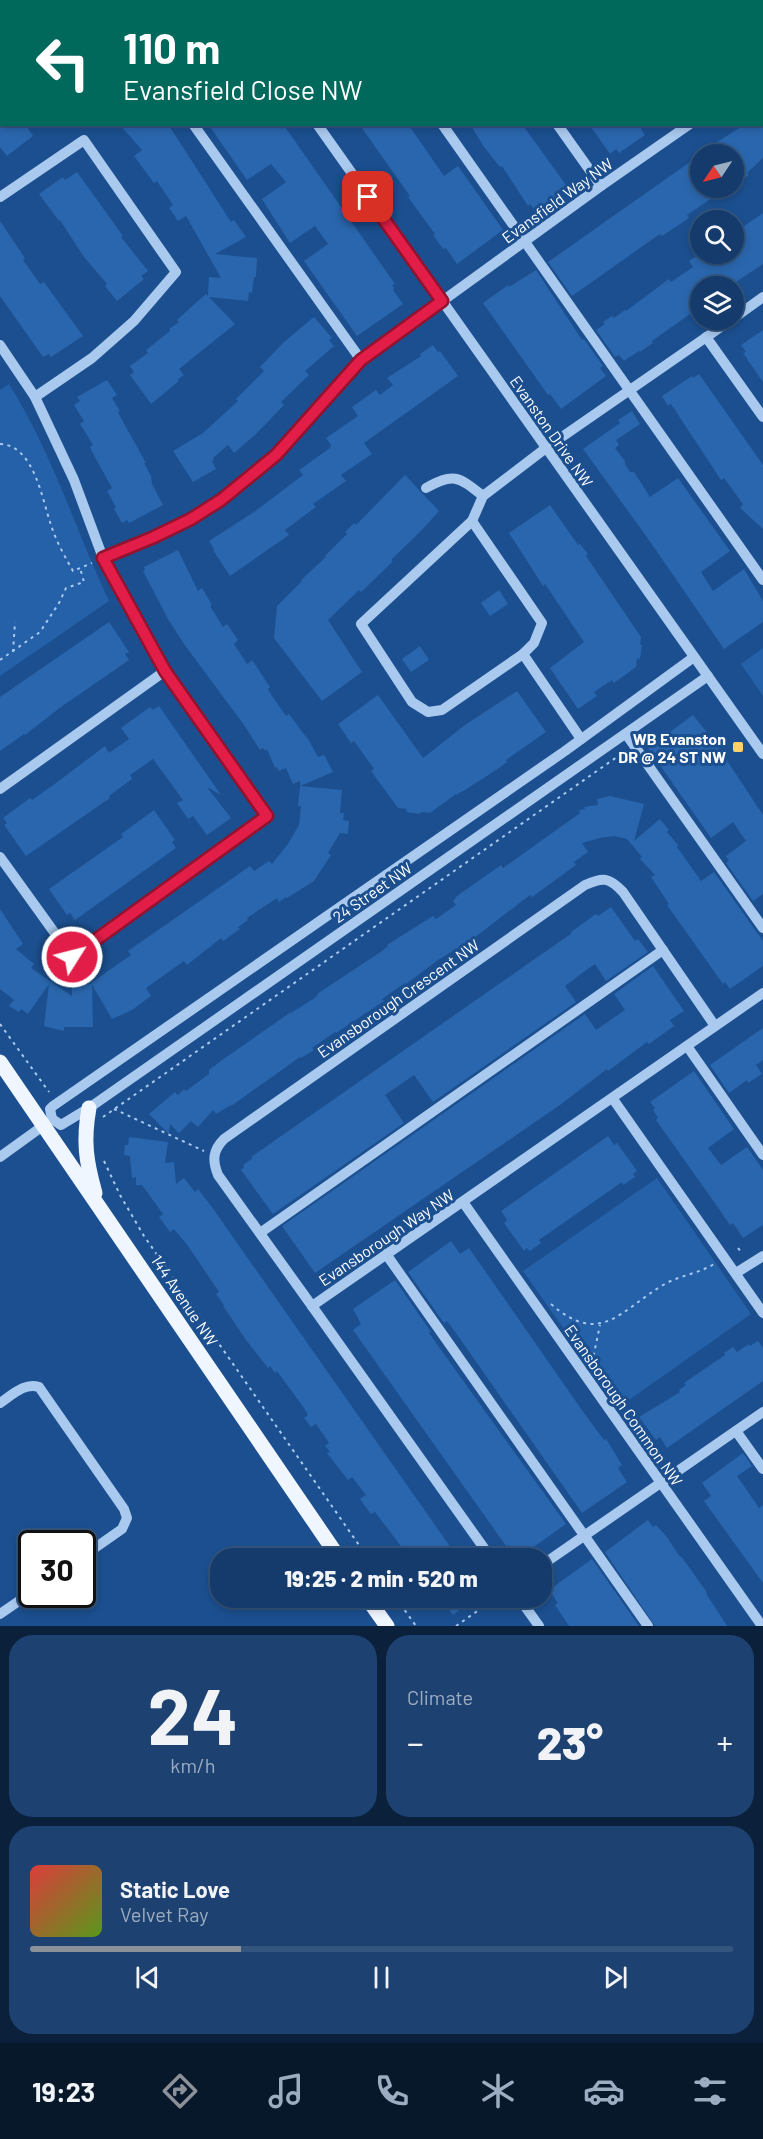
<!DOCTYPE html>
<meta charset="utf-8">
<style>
:root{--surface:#143b6b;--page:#1d4271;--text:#f1f3f6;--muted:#9dadc1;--line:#33557e;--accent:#8c9099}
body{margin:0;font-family:Barlow,sans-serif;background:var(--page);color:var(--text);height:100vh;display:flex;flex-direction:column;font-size:22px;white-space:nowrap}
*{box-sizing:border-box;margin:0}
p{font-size:20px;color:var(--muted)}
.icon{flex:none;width:33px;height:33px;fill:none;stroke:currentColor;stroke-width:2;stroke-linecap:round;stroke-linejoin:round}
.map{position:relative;height:1626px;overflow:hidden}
.panel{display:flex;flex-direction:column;gap:9px;padding:9px;background:#0b203b;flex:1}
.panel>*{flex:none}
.hud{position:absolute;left:0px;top:0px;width:764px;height:126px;box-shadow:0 3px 9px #0003,0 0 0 2px var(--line);background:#00695c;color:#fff;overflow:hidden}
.needle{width:39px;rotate:235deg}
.buttons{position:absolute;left:690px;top:144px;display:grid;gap:12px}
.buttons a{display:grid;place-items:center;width:54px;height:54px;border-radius:50%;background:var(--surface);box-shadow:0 3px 9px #0003,0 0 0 2px var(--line);font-size:30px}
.speed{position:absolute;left:18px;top:1530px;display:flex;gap:12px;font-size:30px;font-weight:700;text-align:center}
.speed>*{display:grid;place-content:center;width:78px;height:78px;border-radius:50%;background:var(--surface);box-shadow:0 3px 9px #0003,0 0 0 2px var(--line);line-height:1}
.speed .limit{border:3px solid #111;border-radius:9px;background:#fff;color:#111}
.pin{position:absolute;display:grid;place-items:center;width:51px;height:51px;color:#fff;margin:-26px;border-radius:12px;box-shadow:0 3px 9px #0006}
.me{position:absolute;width:66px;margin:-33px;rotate:54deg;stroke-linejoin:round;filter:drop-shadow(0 0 4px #0008)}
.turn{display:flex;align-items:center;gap:21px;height:126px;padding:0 24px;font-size:27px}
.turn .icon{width:78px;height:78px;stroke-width:2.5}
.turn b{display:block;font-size:42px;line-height:51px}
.big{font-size:45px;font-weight:800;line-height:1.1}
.panel .tile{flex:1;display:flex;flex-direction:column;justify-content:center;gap:9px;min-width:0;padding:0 21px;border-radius:24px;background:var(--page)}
.panel .dial{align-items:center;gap:0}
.dial b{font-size:78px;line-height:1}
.song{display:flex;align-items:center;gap:18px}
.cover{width:72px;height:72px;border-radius:9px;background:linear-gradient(135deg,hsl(0 70% 55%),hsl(90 70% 35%))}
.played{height:6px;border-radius:3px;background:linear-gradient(90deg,var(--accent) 30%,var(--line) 30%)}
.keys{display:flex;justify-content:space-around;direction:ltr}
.heat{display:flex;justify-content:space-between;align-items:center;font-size:33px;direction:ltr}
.panel .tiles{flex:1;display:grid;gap:9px;grid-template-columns:1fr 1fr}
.tile:last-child{grid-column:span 2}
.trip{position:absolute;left:210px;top:1548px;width:342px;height:60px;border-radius:24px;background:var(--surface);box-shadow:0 3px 9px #0003,0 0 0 2px var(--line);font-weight:800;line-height:60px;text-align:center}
.dock{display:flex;height:96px;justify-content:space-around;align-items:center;background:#08182b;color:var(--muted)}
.dock .icon{width:42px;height:42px}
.dock .on{color:var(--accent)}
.dock b{font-size:27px;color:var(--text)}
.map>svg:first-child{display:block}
</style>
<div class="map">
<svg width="763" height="1626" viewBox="0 0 763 1626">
<rect width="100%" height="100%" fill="#1b4f8f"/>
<g fill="#2461a8">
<path d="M9,384C52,452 75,529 109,601L0,676V390Z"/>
<path d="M763,648V696L741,664Z"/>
<path d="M657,1178L751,1314L619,1407L523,1271Z"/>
</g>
<g fill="#2a66ad">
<path d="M0,124H25L33,136L7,156L0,147Z"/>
<path d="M119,124H168L231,222L234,220L246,237L215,254L257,258L256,277H254L252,293L249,292L248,301L209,297L235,324L179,369L184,375L178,379L179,381L151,404L130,375L134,372L130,366L148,353L146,350L170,331L169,329L179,322L177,320L189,309L206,294L208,296L209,277L221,278L186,216L178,221L169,208L173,205L157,181L154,183L134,156L142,150Z"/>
<path d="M208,124H283L395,284L392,285L394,288L393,290L403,304L357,336L304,261L328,244L315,226L290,243L262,199L286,182L271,164L247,180Z"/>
<path d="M359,124H408L444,176L458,166L503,230L457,264L446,248L443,249L433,235L435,234L408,197L410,196Z"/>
<path d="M470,124H522L566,185L560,189L562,193L536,212L530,204L528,206L502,166L500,167L484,147Z"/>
<path d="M589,124H638L645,135L619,153L616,149L610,154Z"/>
<path d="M745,124H763V158L747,173L749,175L734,186V154H699Z"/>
<path d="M700,155V188H727L687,215L689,218L662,236L660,234L572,296L548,262Z"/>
<path d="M77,172L123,236L121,237L148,271L141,276L144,279L117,301L105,286L107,284L84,257L60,220L59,221L39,194L63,177L65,180Z"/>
<path d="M763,213V264L730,286H700V307L652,341L653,343L640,352L639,351L624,361L619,355L615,357L596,330L605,324L603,322L612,316L614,318L625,310L626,311L669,279L671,282L693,267L689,261L700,254H734V233Z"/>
<path d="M0,221L25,258L23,260L40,284L44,282L83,336L51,357L49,354L43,357L0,296Z"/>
<path d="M536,270L582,340L584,339L603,366L600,368L606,376L561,409L550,394L548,395L483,303L508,285L509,287Z"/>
<path d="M314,317L332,338L329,340L334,346L305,371L309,375L281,402L284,405L255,435L234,453L228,445L213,458L214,460L212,461L216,469L193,482L173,451L203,433L238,401L236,399L264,371L260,367L284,342Z"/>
<path d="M763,330V382L743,353L746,352L741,345Z"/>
<path d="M433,345L438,352L440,351L458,376L364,443L372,454L341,475L346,481L313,504L316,507L285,530L289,535L230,576L213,550L214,549L209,541L254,512L303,475L299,470L330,448L331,445L326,438L358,416L352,407L376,390L380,395L393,385L387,378L421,356L420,354Z"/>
<path d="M699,374L763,465V529L740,508L743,504L724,478L721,480L671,404L668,406L662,396L692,376L693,378Z"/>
<path d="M107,380L117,395L112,398L120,411L118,412L121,418L146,463H144L151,476L152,484L163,505L129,523L127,520L122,523L114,509L116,507L107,491L112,488L91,450L90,447L93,445L80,424L84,421L74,405L80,401L77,397Z"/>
<path d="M632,411L640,424L616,440L619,445L615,448L625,461V464L630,472H634L650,497L678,478L730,551L701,572L713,591L744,569L763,601V622L724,649L649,540L583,449L620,423L618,420Z"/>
<path d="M405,475L439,511L422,530L391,560L393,561L383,571L361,592L359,590L328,620L362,672L322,701L274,638L277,606L302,581L301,580L326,557L325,556L347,534L345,532L354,523L356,525Z"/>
<path d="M550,505L578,545L580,544L588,554L586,556L641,637L640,645H642L640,659L637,658L636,667L614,683L612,680L594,692L597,696L578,709L550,668L584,642L545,584L543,586L536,575L509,533Z"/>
<path d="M178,550L198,591L202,588L212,605L210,606L223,627L227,624L238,640L234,644L247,664L252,660L270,687L268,689L272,696L286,716L289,714L306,737H307L318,757L324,755L333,772L300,786V781L293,784L286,768L279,771L277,767L275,768L267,749L265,751L263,748L260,750L244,725L184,644L168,619L143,571L145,570L144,567Z"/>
<path d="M499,590L508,604L490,616L481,603Z"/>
<path d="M109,622L129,652L125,654L129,660L61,707L25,735L24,734L0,751V697Z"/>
<path d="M420,646L429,660L411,672L402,659Z"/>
<path d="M517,691L546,732L506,760L507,762L496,770L465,790L456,795V794L430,813L421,812L420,814L406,812L407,809L398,808L371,771L374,769L354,741L351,743L338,724L378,695L423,758L465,725Z"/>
<path d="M159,706L221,795L207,787L231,818L207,835L193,816L188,819L177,803L183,800L153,759L130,775L132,779L109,796L110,798L26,856L4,825L7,823L3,818L30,798L32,800L56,783L105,746L109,753L129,739L121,728L150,707L153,710Z"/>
<path d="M693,715L714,741L763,815V894L753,901L726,863L729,861L726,856L746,841L733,822L711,838L648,748Z"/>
<path d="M300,786L342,790L340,813H344L343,820L349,821L348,834L340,833L328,853L331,855L314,881L287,898L286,897L279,902L277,898L247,918L248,920L238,927L240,929L223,941L221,938L187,965L184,961L146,988L151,996L132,1010L112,1019L91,983L131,955L128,951L250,866L254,871L269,861L272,864L288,844L299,825L301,806H298Z"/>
<path d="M610,796L644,804L634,841L660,819L669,830L667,832L678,845L677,847L701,881L714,872L763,941V966L730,989L725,982L723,984L667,905L669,904L651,877L655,875L640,859L642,857L627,839L614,836L600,838L582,843L588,852L574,862L576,865L532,897L530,895L474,938L438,960L406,984L405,983L382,999L384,1001L336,1033L335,1032L312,1048L314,1050L301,1058L300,1057L231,1106V1105L216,1114L213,1110L198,1127L191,1121L179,1133L170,1124L169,1134L149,1114L175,1092L178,1095L184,1089L186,1091L209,1074V1070L225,1058L291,1012V1013L313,999L318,995L317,994L382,951L388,946L387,945L433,916L436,919L456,905L453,901L457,896L501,865L503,868L580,813L579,810L585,809L584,807L598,805L597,799Z"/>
<path d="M154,810L175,840L172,842L176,848L75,920L70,913L67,915L49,889L123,837L121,834Z"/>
<path d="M611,907L635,941L638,939L648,952L606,981L595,964L585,971L565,986L576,1002L433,1102L414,1075L385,1095L404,1123L273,1214L241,1170L244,1167L243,1165L253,1158L251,1157L572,933L571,932L596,914L598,916Z"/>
<path d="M0,909L23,944L16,949L34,964L31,968L72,996V985L92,984L93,1027H64V1031L44,1026L49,984L28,1014L21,1009L19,1012L9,1006L14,1000L0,989Z"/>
<path d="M653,966L684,1011L670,1020L674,1026L649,1044L647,1042L608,1071L607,1069L560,1105L315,1273L282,1226L585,1014L596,1030L625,1010L614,994Z"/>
<path d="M763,1028V1060L756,1065L762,1074L748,1083L747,1080L729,1093L710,1065Z"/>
<path d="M694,1071L734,1129L708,1148L721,1165L747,1147L763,1170V1225L743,1238L733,1223L730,1225L719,1209L656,1120L658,1118L653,1110L655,1108L650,1102Z"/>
<path d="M608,1136L614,1145L617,1143L637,1171L633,1174L635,1177L623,1185L622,1182L539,1240L541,1243L530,1251L527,1248L524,1251L504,1223L507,1220L501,1211Z"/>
<path d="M129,1137L168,1142L165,1163L174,1162L176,1184L184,1178L195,1192L198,1189L214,1210L456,1555L450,1558H410L375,1512L371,1514L360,1499L366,1495L352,1477L348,1480L327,1453L330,1452L325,1446L329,1443L316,1424L311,1427L304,1418L308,1415L304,1408L277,1371L275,1373L270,1366L268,1368L246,1340L223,1306L224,1305L216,1294L219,1292L188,1246L174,1229L170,1232L159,1217L163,1214L142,1185H136V1177L132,1178L130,1156L124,1155L125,1145H128Z"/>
<path d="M451,1241L460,1254L469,1248L584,1413L604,1440L606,1439L622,1465L618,1468L627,1482L582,1513L458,1336L447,1321L444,1323L408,1272Z"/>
<path d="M395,1280L431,1332L429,1333L439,1347L566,1524L518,1558L508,1545L506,1546L353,1330L361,1324L353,1309Z"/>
<path d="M758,1341L763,1348V1381L667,1448L660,1437L656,1440L639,1417L680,1392L679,1390L686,1385L684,1383L725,1355L724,1353L733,1347L737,1352L749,1344L750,1346Z"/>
<path d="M743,1453L752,1466L737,1476L759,1508L763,1505V1583L704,1501L711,1496L702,1483Z"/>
<path d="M648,1520L653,1527L656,1525L667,1537L680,1557L681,1556L706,1591L707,1595L727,1626H655L605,1552Z"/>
<path d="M592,1559L639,1626H569L555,1605L558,1603L549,1590Z"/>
<path d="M436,1598H476L453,1615L448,1608L446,1610Z"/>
</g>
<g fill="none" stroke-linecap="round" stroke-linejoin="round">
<g stroke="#a9c9ee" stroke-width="2" stroke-dasharray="3 4.5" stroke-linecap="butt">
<path d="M0,444C34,445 42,499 51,525C56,541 65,557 73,571L92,563"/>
<path d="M13,652L15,622"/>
<path d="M0,660L40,632L59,603L66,588L84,582L80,568"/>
<path d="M0,1024L49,1092"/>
<path d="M114,1109L204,1151"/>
<path d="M103,1117L624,752"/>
<path d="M104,1161L120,1195L144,1236L368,1558"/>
<path d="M738,1248L742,1253"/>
<path d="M551,1304C600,1347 620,1311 663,1285C680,1275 698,1274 714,1264"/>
<path d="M592,1363L600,1325"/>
<path d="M396,1598L416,1626"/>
<path d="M456,1626L496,1598"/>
</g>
<g stroke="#a9c9ee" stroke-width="10">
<path d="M230,0L231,2"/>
<path d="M353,0L354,2"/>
<path d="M470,0L471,2"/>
<path d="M99,2L101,0"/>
<path d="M560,2L562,0"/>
<path d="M0,71L2,70"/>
<path d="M762,74L763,73"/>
<path d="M193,124L361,360"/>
<path d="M317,124L763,754"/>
<path d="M442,124L763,580"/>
<path d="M557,124L601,186"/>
<path d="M0,197L84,140L176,272L134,321L92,358L35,397"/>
<path d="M734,318L763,297"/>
<path d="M706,337L763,417"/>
<path d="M0,345L35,397L74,480L103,558L165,671L267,816L72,957L0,857"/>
<path d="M426,488C454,472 459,477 483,496"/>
<path d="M472,521L542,623L534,643L523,654"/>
<path d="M103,558L154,537L191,519L221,500L276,455L361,360L601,186L690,124"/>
<path d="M694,657L565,751L53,1106L50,1109L52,1119L61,1125L89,1108L708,676"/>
<path d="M626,734L763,928"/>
<path d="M581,739L523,654L442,710L428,712L412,702L361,624L472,521L483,496L546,448L731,320"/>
<path d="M0,789L165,671"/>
<path d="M687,1046L763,1155"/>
<path d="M613,1099L763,1313"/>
<path d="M0,1157L47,1123"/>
<path d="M463,1202L762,1626"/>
<path d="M260,1233L663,950"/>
<path d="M386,1254L648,1626"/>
<path d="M736,1273L763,1256"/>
<path d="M312,1306L218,1175C212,1160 213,1150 224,1139L585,885C603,877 609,877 623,892L715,1026"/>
<path d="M0,1403C12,1395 25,1382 39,1387L124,1509L127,1518L122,1529L82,1557"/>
<path d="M736,1431L763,1469"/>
<path d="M491,1558L312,1306L763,993"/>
<path d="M542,1565L763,1412"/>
<path d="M519,1598L539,1626"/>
<path d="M0,1614L32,1592"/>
</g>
<g stroke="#f0f6ff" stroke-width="15">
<path d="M0,1062L339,1558"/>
<path d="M89,1108C83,1141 86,1161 95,1193"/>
<path d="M367,1598L387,1626"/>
</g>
</g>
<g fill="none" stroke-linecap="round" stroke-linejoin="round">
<defs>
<path id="route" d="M72,957L267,816L165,671L103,558L154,537L191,519L221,500L276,455L361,360L442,301L368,197"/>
</defs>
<use href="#route" stroke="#92132f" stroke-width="15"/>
<use href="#route" stroke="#e11d48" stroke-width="10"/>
</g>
<rect fill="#ffd166" stroke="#1b4f8f" stroke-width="2" x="732" y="741" width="12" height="12" rx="3"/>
<g text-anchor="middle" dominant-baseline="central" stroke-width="6" stroke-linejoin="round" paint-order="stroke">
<g font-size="16" fill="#fff" stroke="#1b4f8f">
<text transform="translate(557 200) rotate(-36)">Evansfield Way NW</text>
<text transform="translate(552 431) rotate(55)">Evanston Drive NW</text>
<text transform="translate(372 892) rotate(-35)">24 Street NW</text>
<text transform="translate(398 998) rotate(-35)">Evansborough Crescent NW</text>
<text transform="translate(386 1237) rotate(-34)">Evansborough Way NW</text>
<text transform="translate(185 1300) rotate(56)">144 Avenue NW</text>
<text transform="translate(624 1405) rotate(55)">Evansborough Common NW</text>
</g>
<g font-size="16" font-weight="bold" fill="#fff" stroke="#1b4f8f" text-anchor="end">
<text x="726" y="738">WB Evanston<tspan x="726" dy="18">DR @ 24 ST NW</tspan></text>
</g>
</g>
</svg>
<div class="buttons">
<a><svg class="needle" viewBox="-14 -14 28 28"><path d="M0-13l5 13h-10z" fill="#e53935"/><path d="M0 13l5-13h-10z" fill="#9dadc1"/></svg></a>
<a><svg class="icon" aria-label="search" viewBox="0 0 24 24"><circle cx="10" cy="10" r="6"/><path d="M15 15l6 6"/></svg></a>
<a><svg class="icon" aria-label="layers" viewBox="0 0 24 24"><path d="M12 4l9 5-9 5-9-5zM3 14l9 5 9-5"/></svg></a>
</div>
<div class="speed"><div class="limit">30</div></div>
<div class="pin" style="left:368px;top:197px;background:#d93025"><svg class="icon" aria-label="arrive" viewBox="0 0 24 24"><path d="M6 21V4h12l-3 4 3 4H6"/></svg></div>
<svg class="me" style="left:72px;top:957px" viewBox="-20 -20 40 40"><circle r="17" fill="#e11d48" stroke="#fff" stroke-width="3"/><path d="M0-11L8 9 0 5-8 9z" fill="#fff"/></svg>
<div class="trip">19:25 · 2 min · 520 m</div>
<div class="hud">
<div class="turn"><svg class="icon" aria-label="left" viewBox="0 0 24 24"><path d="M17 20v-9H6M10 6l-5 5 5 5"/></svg><div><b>110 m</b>Evansfield Close NW</div></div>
</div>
</div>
<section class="panel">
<div class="tiles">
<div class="tile dial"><b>24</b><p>km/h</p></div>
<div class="tile"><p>Climate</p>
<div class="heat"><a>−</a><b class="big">23°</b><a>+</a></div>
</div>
<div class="tile">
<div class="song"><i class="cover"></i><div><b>Static Love</b><p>Velvet Ray</p></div></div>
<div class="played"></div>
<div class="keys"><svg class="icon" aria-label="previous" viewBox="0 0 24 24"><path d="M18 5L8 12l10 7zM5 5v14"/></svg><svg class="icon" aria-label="pause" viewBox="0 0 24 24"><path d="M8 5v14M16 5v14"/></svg><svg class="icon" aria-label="next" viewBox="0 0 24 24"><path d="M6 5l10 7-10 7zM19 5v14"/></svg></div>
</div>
</div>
</section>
<nav class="dock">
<b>19:23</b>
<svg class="icon on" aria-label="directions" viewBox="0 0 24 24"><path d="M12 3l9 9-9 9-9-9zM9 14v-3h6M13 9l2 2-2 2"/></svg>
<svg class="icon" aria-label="music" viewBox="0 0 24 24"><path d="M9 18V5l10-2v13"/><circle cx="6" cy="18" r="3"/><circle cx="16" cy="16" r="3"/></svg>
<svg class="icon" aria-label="phone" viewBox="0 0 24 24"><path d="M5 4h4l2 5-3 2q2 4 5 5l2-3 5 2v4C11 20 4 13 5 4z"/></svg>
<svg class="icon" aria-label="climate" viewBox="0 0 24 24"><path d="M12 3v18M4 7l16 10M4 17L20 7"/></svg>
<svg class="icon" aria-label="car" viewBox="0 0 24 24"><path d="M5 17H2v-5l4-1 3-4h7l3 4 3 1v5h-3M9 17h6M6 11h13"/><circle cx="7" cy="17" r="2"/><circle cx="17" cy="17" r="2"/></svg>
<svg class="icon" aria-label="filters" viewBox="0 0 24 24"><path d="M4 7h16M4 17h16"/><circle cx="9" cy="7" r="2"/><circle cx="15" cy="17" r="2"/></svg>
</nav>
